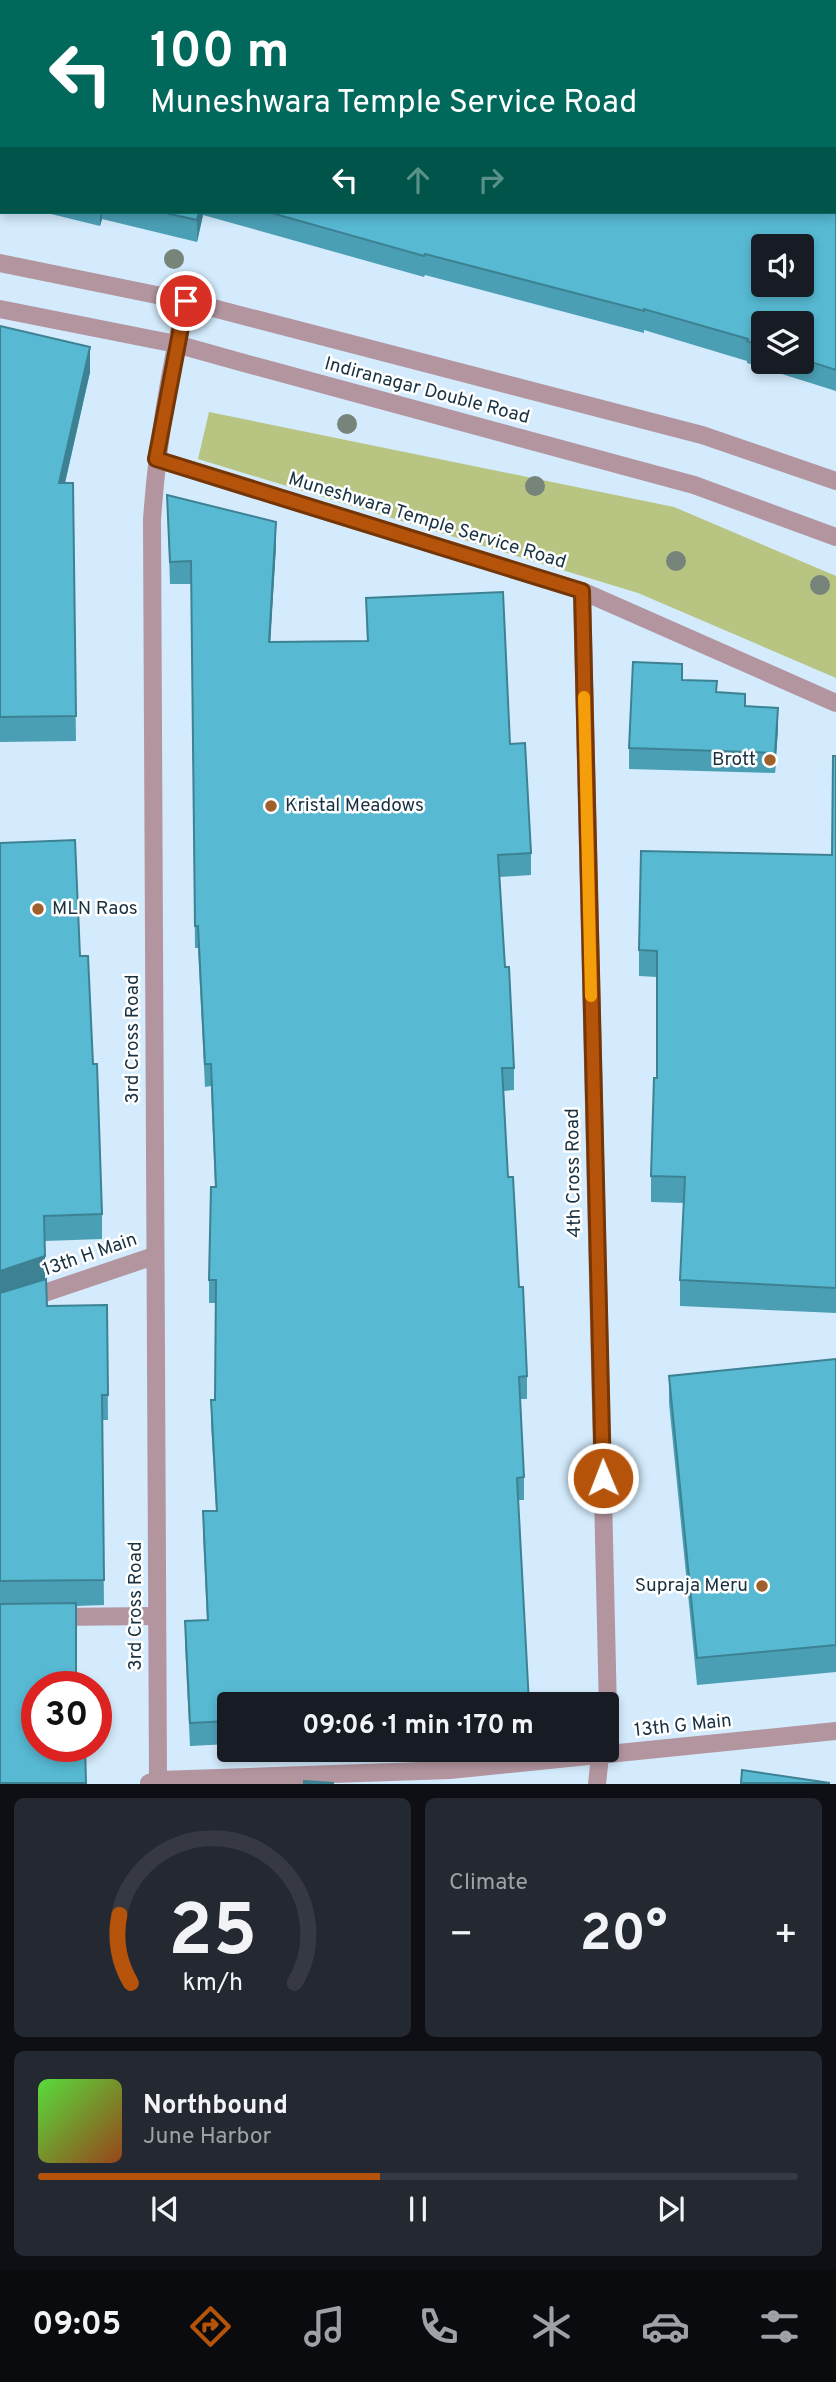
<!DOCTYPE html>
<meta charset="utf-8">
<style>
:root{--surface:#171b24;--page:#242831;--text:#f1f3f6;--muted:#9ea1a6;--line:#363941;--accent:#b45309}
body{margin:0;font-family:Overpass,sans-serif;background:var(--page);color:var(--text);height:100vh;display:flex;flex-direction:column;font-size:26px;white-space:nowrap}
*{box-sizing:border-box;margin:0}
p{font-size:23px;color:var(--muted)}
.icon{flex:none;width:38px;height:38px;fill:none;stroke:currentColor;stroke-width:2;stroke-linecap:round;stroke-linejoin:round}
.map{position:relative;height:1784px;overflow:hidden}
.panel{display:flex;flex-direction:column;gap:14px;padding:14px;background:#0d0f14;flex:1}
.panel>*{flex:none}
.hud{position:absolute;left:0px;top:0px;width:836px;height:214px;box-shadow:0 4px 10px #0003;background:#00695c;color:#fff;overflow:hidden}
.controls{position:absolute;left:751px;top:234px;display:grid;gap:14px}
.controls a{display:grid;place-items:center;width:63px;height:63px;border-radius:7px;background:var(--surface);box-shadow:0 4px 10px #0003;font-size:35px}
.speed{position:absolute;left:21px;top:1671px;display:flex;gap:14px;font-size:35px;font-weight:700;text-align:center}
.speed>*{display:grid;place-content:center;width:91px;height:91px;border-radius:50%;background:var(--surface);box-shadow:0 4px 10px #0003;line-height:1}
.speed .limit{border:10px solid #d22;background:#fff;color:#111}
.pin{position:absolute;display:grid;place-items:center;width:60px;height:60px;color:#fff;margin:-30px;border:4px solid #fff;border-radius:50%;box-shadow:0 2px 7px #0007}
.me{position:absolute;width:77px;margin:-38px;rotate:359deg;stroke-linejoin:round;filter:drop-shadow(0 0 5px #0008)}
.turn{display:flex;align-items:center;gap:24px;height:147px;padding:0 35px;font-size:32px}
.turn .icon{width:91px;height:91px;stroke-width:2.5}
.turn b{display:block;font-size:49px;line-height:60px}
.lanes{display:flex;align-items:center;height:66px;padding:0 35px;background:#0003;justify-content:center;gap:35px;direction:ltr}
.lanes .off{opacity:.35}
.big{font-size:52px;font-weight:700;line-height:1.1}
.panel .card{flex:1;display:flex;flex-direction:column;justify-content:center;gap:10px;min-width:0;padding:0 24px;border-radius:10px;background:var(--page)}
.panel .dial{align-items:center;gap:0}
.dial svg{height:182px;overflow:visible;fill:none;stroke:var(--line);stroke-width:7;stroke-linecap:round;text-anchor:middle}
.dial text{fill:var(--text);stroke:none}
.song{display:flex;align-items:center;gap:21px}
.cover{width:84px;height:84px;border-radius:10px;background:linear-gradient(135deg,hsl(110 70% 55%),hsl(20 70% 35%))}
.played{height:7px;border-radius:4px;background:linear-gradient(90deg,var(--accent) 45%,var(--line) 45%)}
.keys{display:flex;justify-content:space-around;direction:ltr}
.heat{display:flex;justify-content:space-between;align-items:center;font-size:38px;direction:ltr}
.panel .tiles{flex:1;display:grid;gap:14px;grid-template-columns:1fr 1fr}
.card:last-child{grid-column:span 2}
.trip{position:absolute;left:217px;top:1692px;width:402px;height:70px;border-radius:7px;background:var(--surface);box-shadow:0 4px 10px #0003;font-weight:700;line-height:70px;text-align:center}
.tab-bar{display:flex;height:112px;justify-content:space-around;align-items:center;background:#090b0e;color:var(--muted)}
.tab-bar .icon{width:49px;height:49px}
.tab-bar .active{color:var(--accent)}
.tab-bar b{font-size:32px;color:var(--text)}
.map>svg:first-child{display:block}
</style>
<div class="map">
<svg width="836" height="1784" viewBox="0 0 836 1784">
<rect width="100%" height="100%" fill="#d3ebfc"/>
<path fill="#b8c482" d="M209,412L674,507L836,576V678L638,593L198,459Z"/>
<g fill="none" stroke-linecap="round" stroke-linejoin="round">
<g stroke="#b3959f" stroke-width="18">
<path d="M803,0L809,2"/>
<path d="M835,10L836,11"/>
<path d="M0,263L186,301L702,435L836,481"/>
<path d="M0,309L176,344L255,366L694,485L836,537"/>
<path d="M156,459L582,591L836,703"/>
<path d="M582,591L609,1754"/>
<path d="M0,1308L154,1256"/>
<path d="M52,1617L157,1616"/>
<path d="M158,1780L152,520C157,446 169,373 186,301"/>
<path d="M149,1783L158,1780L450,1770L836,1731"/>
<path d="M597,1784L600,1756"/>
</g>
</g>
<g fill="#77847a">
<circle cx="174" cy="259" r="10"/>
<circle cx="347" cy="424" r="10"/>
<circle cx="535" cy="486" r="10"/>
<circle cx="676" cy="561" r="10"/>
<circle cx="820" cy="585" r="10"/>
</g>
<g fill="#4b9fb5" fill-rule="evenodd">
<path d="M0,0L2,2V153L0,152Z"/>
<path d="M836,71V391L747,363V361L644,330V333L425,275L424,277L203,215L197,242L102,219L100,226L43,212H835ZM763,324H802V362H763Z"/>
<path d="M0,326L90,372L65,483H73L76,741L0,742Z"/>
<path d="M167,495L276,545L270,642L367,641L366,598L510,744L531,853V875L500,877L505,967L514,1068V1090L504,1091L508,1177L527,1376V1399H520L524,1477V1500H518L229,1704V1744L190,1746L185,1644V1621L207,1620L203,1534V1511H216L211,1423V1400H215L216,1303H209V1280L215,1187L211,1086L205,1087L198,948H195L191,584H170Z"/>
<path d="M682,680L717,692L745,706L778,728L775,773L629,769V748Z"/>
<path d="M836,756V1313L680,1306V1280L684,1203L651,1202V1176L657,1078V977L639,976V950L832,855Z"/>
<path d="M0,843L80,956L93,1064L102,1214V1239L45,1241V1280L47,1306L107,1305L108,1420H102L104,1605L76,1606L37,1687L0,1783Z"/>
<path d="M836,1359V1672L697,1685L669,1403V1376Z"/>
</g>
<g fill="#3d8293">
<path d="M100,212H102V219L100,226Z"/>
<path d="M199,212H203V215L197,242V220Z"/>
<path d="M90,347V372L59,509V483Z"/>
<path d="M276,522V545L269,665V642Z"/>
<path d="M778,708V728L775,773V753Z"/>
<path d="M45,1256V1281L0,1296V1271Z"/>
</g>
<g fill="#57b9d2" stroke="#3d8293" stroke-width="2" fill-rule="evenodd">
<path d="M0,0H683L691,2H2V131H0Z"/>
<path d="M835,70L836,71V370L802,359V324H763V346L747,341L748,339L644,309V311L425,254L424,256L268,212H835ZM763,247H802V285H763Z"/>
<path d="M161,212H199L197,220Z"/>
<path d="M0,326L90,347L59,483H73L76,716L0,717Z"/>
<path d="M167,495L276,522L269,642L368,641L366,598L503,592L510,744L525,743L531,853L498,855L505,967H509L514,1068H502L508,1177H513L519,1287H523L527,1376L519,1377L524,1477L517,1478L529,1704H229V1721L190,1723L185,1621L208,1620L203,1511H217L211,1400H215L216,1280H209L211,1187H216L211,1064H205L198,926H195L191,561L170,562Z"/>
<path d="M633,662L682,664V680L717,681L716,692L745,694V706L778,708L775,753L629,748Z"/>
<path d="M833,756H836V1288L680,1280L685,1177L651,1176L654,1078H657V951L639,950L641,851L832,855Z"/>
<path d="M75,840L80,956H88L93,1064H97L102,1214L44,1216L45,1256L0,1271V843Z"/>
<path d="M46,1279L47,1306L107,1305L108,1395H102L104,1580L0,1581V1293Z"/>
<path d="M836,1359V1645L697,1658L669,1376Z"/>
<path d="M76,1603V1687H37V1746H85L86,1783H0V1604Z"/>
<path d="M742,1770L830,1783H741Z"/>
<path d="M304,1781L334,1783H304Z"/>
</g>
<g fill="none" stroke-linecap="round" stroke-linejoin="round">
<defs>
<path id="route" d="M186,301L156,459L582,591L603,1478"/>
</defs>
<use href="#route" stroke="#753606" stroke-width="18"/>
<use href="#route" stroke="#b45309" stroke-width="12"/>
<path stroke="#f59e0b" stroke-width="12" d="M584,697L591,996"/>
</g>
<g fill="#a1602b" stroke="#fff" stroke-width="2.5">
<circle cx="770" cy="760" r="7"/>
<circle cx="271" cy="806" r="7"/>
<circle cx="38" cy="909" r="7"/>
<circle cx="762" cy="1586" r="7"/>
</g>
<g text-anchor="middle" dominant-baseline="central" stroke-width="5" stroke-linejoin="round" paint-order="stroke">
<g font-size="19" fill="#183242" stroke="#fff">
<text transform="translate(427 391) rotate(15)">Indiranagar Double Road</text>
<text transform="translate(427 521) rotate(17)">Muneshwara Temple Service Road</text>
<text transform="translate(133 1039) rotate(-90)">3rd Cross Road</text>
<text transform="translate(574 1173) rotate(-91)">4th Cross Road</text>
<text transform="translate(90 1255) rotate(-19)">13th H Main</text>
<text transform="translate(136 1606) rotate(-90)">3rd Cross Road</text>
<text transform="translate(683 1726) rotate(-6)">13th G Main</text>
</g>
<g font-size="19" fill="#183242" stroke="#fff" text-anchor="end">
<text x="756" y="760">Brott</text>
<text x="285" y="806" text-anchor="start">Kristal Meadows</text>
<text x="52" y="909" text-anchor="start">MLN Raos</text>
<text x="748" y="1586">Supraja Meru</text>
</g>
</g>
</svg>
<div class="controls">
<a><svg class="icon" aria-label="sound" viewBox="0 0 24 24"><path d="M4 9h4l5-4v14l-5-4H4zM17 9q2 3 0 6"/></svg></a>
<a><svg class="icon" aria-label="layers" viewBox="0 0 24 24"><path d="M12 4l9 5-9 5-9-5zM3 14l9 5 9-5"/></svg></a>
</div>
<div class="speed"><div class="limit">30</div></div>
<div class="pin" style="left:186px;top:301px;background:#d93025"><svg class="icon" aria-label="arrive" viewBox="0 0 24 24"><path d="M6 21V4h12l-3 4 3 4H6"/></svg></div>
<svg class="me" style="left:603px;top:1478px" viewBox="-20 -20 40 40"><circle r="17" fill="#b45309" stroke="#fff" stroke-width="3"/><path d="M0-11L8 9 0 5-8 9z" fill="#fff"/></svg>
<div class="trip">09:06 · 1 min · 170 m</div>
<div class="hud">
<div class="turn"><svg class="icon" aria-label="left" viewBox="0 0 24 24"><path d="M17 20v-9H6M10 6l-5 5 5 5"/></svg><div><b>100 m</b>Muneshwara Temple Service Road</div></div>
<div class="lanes"><svg class="icon" aria-label="left" viewBox="0 0 24 24"><path d="M17 20v-9H6M10 6l-5 5 5 5"/></svg><svg class="icon off" aria-label="ahead" viewBox="0 0 24 24"><path d="M12 20V5M6 11l6-6 6 6"/></svg><svg class="icon off" aria-label="right" viewBox="0 0 24 24"><path d="M7 20v-9h11M14 6l5 5-5 5"/></svg></div>
</div>
</div>
<section class="panel">
<div class="tiles">
<div class="card dial"><svg viewBox="0 0 100 80">
<path d="M14 69A42 42 0 1 1 86 69"/>
<path d="M14 69A42 42 0 0 1 9 39" stroke="#b45309"/>
<text x="50" y="56" font-size="32" font-weight="700">25</text>
<text x="50" y="72" font-size="11">km/h</text>
</svg></div>
<div class="card"><p>Climate</p>
<div class="heat"><a>−</a><b class="big">20°</b><a>+</a></div>
</div>
<div class="card">
<div class="song"><i class="cover"></i><div><b>Northbound</b><p>June Harbor</p></div></div>
<div class="played"></div>
<div class="keys"><svg class="icon" aria-label="previous" viewBox="0 0 24 24"><path d="M18 5L8 12l10 7zM5 5v14"/></svg><svg class="icon" aria-label="pause" viewBox="0 0 24 24"><path d="M8 5v14M16 5v14"/></svg><svg class="icon" aria-label="next" viewBox="0 0 24 24"><path d="M6 5l10 7-10 7zM19 5v14"/></svg></div>
</div>
</div>
</section>
<nav class="tab-bar">
<b>09:05</b>
<svg class="icon active" aria-label="directions" viewBox="0 0 24 24"><path d="M12 3l9 9-9 9-9-9zM9 14v-3h6M13 9l2 2-2 2"/></svg>
<svg class="icon" aria-label="music" viewBox="0 0 24 24"><path d="M9 18V5l10-2v13"/><circle cx="6" cy="18" r="3"/><circle cx="16" cy="16" r="3"/></svg>
<svg class="icon" aria-label="phone" viewBox="0 0 24 24"><path d="M5 4h4l2 5-3 2q2 4 5 5l2-3 5 2v4C11 20 4 13 5 4z"/></svg>
<svg class="icon" aria-label="climate" viewBox="0 0 24 24"><path d="M12 3v18M4 7l16 10M4 17L20 7"/></svg>
<svg class="icon" aria-label="car" viewBox="0 0 24 24"><path d="M5 17H2v-5l4-1 3-4h7l3 4 3 1v5h-3M9 17h6M6 11h13"/><circle cx="7" cy="17" r="2"/><circle cx="17" cy="17" r="2"/></svg>
<svg class="icon" aria-label="filters" viewBox="0 0 24 24"><path d="M4 7h16M4 17h16"/><circle cx="9" cy="7" r="2"/><circle cx="15" cy="17" r="2"/></svg>
</nav>
